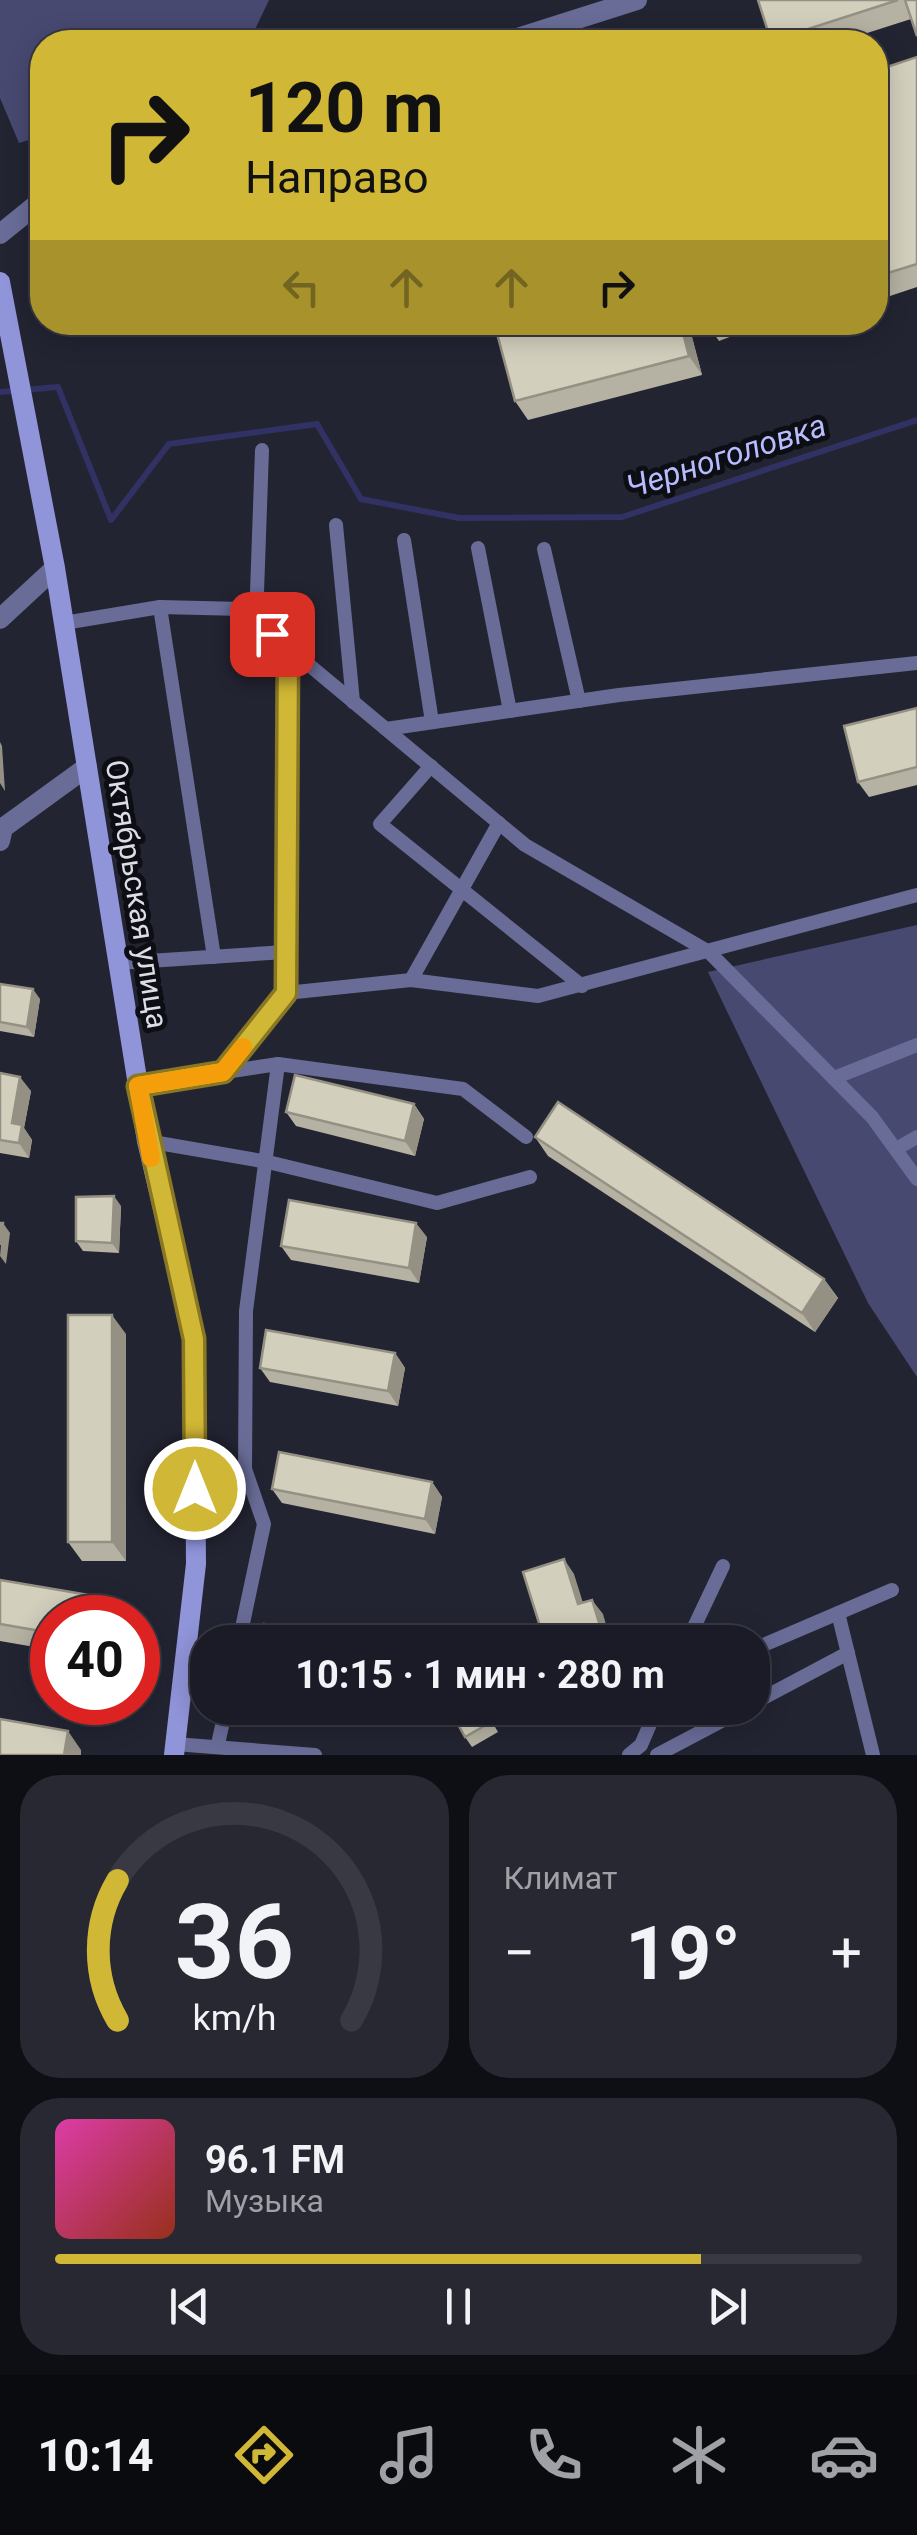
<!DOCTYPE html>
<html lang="ru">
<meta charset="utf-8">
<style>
:root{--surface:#1a1b26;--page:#272832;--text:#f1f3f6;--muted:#9fa1a7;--line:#383943;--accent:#d1b736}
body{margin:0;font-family:Roboto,sans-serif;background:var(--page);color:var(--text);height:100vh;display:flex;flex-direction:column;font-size:38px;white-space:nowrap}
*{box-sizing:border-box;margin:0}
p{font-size:32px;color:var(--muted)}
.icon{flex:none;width:55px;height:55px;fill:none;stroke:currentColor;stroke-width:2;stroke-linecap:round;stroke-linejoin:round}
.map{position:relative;height:1755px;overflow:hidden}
.sheet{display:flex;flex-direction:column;gap:20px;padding:20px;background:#0e0f15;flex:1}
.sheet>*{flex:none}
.guide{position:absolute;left:30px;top:30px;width:858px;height:305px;border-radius:40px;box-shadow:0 5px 25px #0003,0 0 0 2px var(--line);background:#d1b736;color:#111;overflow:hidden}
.speed{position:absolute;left:30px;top:1595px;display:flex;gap:20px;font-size:50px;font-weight:700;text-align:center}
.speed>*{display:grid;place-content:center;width:130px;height:130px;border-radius:50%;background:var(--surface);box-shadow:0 5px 25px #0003,0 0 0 2px var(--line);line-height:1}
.speed .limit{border:15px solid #d22;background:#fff;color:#111}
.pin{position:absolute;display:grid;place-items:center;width:85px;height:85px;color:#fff;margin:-42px;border-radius:20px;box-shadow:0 5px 15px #0006}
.me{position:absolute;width:110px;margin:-55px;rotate:0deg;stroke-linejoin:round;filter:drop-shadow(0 0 8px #0008)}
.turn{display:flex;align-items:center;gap:35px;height:210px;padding:0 50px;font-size:45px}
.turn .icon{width:130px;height:130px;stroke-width:2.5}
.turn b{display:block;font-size:70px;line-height:85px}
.lanes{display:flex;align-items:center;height:95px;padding:0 50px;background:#0003;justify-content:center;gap:50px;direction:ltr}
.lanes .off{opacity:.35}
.big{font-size:75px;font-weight:700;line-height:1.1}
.sheet .widget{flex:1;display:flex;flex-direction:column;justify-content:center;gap:15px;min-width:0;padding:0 35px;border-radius:40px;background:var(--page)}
.sheet .dial{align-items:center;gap:0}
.dial svg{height:260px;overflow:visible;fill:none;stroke:var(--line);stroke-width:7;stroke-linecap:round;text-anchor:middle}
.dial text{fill:var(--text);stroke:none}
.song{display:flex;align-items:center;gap:30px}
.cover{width:120px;height:120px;border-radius:15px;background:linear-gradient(135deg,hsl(320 70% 55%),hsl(10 70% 35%))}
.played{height:10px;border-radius:5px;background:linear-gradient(90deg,var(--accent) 80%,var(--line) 80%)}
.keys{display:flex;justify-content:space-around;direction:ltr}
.heat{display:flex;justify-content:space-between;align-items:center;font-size:55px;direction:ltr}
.sheet .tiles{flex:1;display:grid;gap:20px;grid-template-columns:1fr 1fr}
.widget:last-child{grid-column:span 2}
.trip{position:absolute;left:190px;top:1625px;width:580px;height:100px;border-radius:40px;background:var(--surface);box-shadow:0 5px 25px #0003,0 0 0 2px var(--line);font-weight:700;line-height:100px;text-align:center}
.menu{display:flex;height:160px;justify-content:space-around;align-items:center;background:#0a0b0f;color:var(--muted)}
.menu .icon{width:70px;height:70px}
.menu .on{color:var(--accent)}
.menu b{font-size:45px;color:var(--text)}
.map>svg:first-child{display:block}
</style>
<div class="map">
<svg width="917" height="1755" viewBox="0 0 917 1755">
<rect width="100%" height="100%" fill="#232432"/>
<g fill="#474971">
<path d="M0,0H269L249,42H42V136L19,143L0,98Z"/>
<path d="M917,925V1377L868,1303L708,972Z"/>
</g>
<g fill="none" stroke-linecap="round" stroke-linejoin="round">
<path stroke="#313164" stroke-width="6" d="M0,392L58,387L111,520L169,444L317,424L361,499L459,518L622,517L917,420"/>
<g stroke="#696c97" stroke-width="14">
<path d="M336,525L353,702"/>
<path d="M404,540L432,722"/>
<path d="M478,548L510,711"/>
<path d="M544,549L579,701"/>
<path d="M160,607L214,957"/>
<path d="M256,621L262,450"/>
<path d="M64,623L160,607L242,609L525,845L709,952L872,1117L917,1179"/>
<path d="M386,729L619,695L917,663"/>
<path d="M431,766L380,824L582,986"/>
<path d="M285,952L288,647"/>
<path d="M118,963L285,952L286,993L411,980L538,996L917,895"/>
<path d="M411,980L499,823"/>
<path d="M223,1073L286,993"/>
<path d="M834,1078L917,1045"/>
<path d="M138,1085L278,1064L463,1089L526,1137"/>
<path d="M147,1141L268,1162L437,1203L530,1177"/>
<path d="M896,1149L917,1137"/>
<path d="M838,1613L873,1755"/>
<path d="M239,1642L264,1524L245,1469L246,1311L278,1064"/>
<path d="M687,1642L723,1566"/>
<path d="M752,1650L892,1590"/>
<path d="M752,1704L848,1653"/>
<path d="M175,1744L315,1755"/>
<path d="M218,1744L226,1708"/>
<path d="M629,1755L641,1745L657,1708"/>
<path d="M657,1755L746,1708"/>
</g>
<g stroke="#696c97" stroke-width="20">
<path d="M505,42L637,0"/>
<path d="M0,234L42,200"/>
<path d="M0,619L55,568"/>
<path d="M0,841L3,828L87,767"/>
</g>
<path stroke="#9094d9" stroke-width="20" d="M0,282L55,568L147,1141L194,1339L196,1564L174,1755"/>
</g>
<g fill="#b5b2a3">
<path d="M758,0H917L911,19L839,42H772Z"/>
<path d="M917,57V287L875,301V71Z"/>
<path d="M688,322L702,375L528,420L515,401Z"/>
<path d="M706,322H769L719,341Z"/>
<path d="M917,708V785L869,797L858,782Z"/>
<path d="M0,984L40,999L34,1037L0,1031Z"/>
<path d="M0,1073L31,1091L24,1128L32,1140L29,1158L0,1153Z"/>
<path d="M414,1104L424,1119L415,1156L296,1126L286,1112Z"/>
<path d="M535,1137L824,1279L838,1298L815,1332L548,1156Z"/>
<path d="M121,1206L119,1253L83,1251L76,1241Z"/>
<path d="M427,1237L419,1283L291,1260L281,1246Z"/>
<path d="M126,1334V1561H82L68,1542Z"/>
<path d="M395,1353L405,1368L398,1406L270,1382L260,1368Z"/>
<path d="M432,1482L442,1497L435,1534L282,1503L272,1489Z"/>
<path d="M0,1580L89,1595L102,1614L101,1618H52V1650L0,1641Z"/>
<path d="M382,1708H422L421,1715Z"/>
<path d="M484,1708L498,1732L472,1747L465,1737Z"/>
</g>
<g fill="#949184">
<path d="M680,322H688L702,375L689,356Z"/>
<path d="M0,742L2,746L5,791L0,783Z"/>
<path d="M33,989L40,999L34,1037L27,1027Z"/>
<path d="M20,1077L31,1091L24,1128L32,1140L29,1158L19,1143L12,1123Z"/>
<path d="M414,1104L424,1119L415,1156L405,1141Z"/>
<path d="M114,1196L121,1206L119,1253L112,1243Z"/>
<path d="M3,1223L10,1233L6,1264L0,1256Z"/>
<path d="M416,1223L427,1237L419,1283L409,1268Z"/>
<path d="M824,1279L838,1298L815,1332L802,1313Z"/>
<path d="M112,1315L126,1334V1561L112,1542Z"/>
<path d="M395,1353L405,1368L398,1406L388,1391Z"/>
<path d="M432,1482L442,1497L435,1534L425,1519Z"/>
<path d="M564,1559L574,1574L588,1619L578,1604Z"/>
<path d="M89,1595L102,1614L101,1618H85Z"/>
<path d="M592,1600L603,1614L611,1642H605Z"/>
<path d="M68,1731L81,1750V1755H64Z"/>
</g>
<g fill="#d3cfbd" stroke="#949184" stroke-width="2.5">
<path d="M758,0H898L771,41Z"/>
<path d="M905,0H917V36Z"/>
<path d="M917,57V264L875,277V71Z"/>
<path d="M494,322H680L689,356L515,401Z"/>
<path d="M917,708V767L858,782L844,726Z"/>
<path d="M0,984L33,989L27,1027L0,1022Z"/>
<path d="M0,1073L20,1077L12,1123L22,1125L19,1143L0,1140Z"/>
<path d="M295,1075L414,1104L405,1141L286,1112Z"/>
<path d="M558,1102L824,1279L802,1313L535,1137Z"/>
<path d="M114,1196L112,1243L76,1241V1197Z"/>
<path d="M289,1200L416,1223L409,1268L281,1246Z"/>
<path d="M0,1223H3L0,1245Z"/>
<rect x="68" y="1315" width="44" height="227"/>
<path d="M266,1330L395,1353L388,1391L260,1368Z"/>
<path d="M279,1452L432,1482L425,1519L272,1489Z"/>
<path d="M564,1559L578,1604L592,1600L605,1642H545L523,1572Z"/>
<path d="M0,1580L89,1595L85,1618H52V1633L0,1624Z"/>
<path d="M264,1624L363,1642H261Z"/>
<path d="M449,1708H483L491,1722L465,1737Z"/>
<path d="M0,1719L68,1731L64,1755H0Z"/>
</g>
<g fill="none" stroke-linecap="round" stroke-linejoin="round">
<defs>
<path id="route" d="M195,1489L194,1339L138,1086L223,1072L286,993L288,647L272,634"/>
</defs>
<use href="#route" stroke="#887723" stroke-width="25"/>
<use href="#route" stroke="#d1b736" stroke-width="18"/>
<path stroke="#f59e0b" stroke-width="18" d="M151,1158L138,1086L223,1072L243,1047"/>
</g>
<g text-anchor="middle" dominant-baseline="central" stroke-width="10" stroke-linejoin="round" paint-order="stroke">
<g font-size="30" fill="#dcdde6" stroke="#0d0e14">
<text transform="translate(137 894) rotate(81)">Октябрьская улица</text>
</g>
<g font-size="32" font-style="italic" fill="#b7bcff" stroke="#0d0e14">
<text transform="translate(726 456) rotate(-18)">Черноголовка</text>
</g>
</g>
</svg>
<div class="speed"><div class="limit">40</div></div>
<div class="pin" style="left:272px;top:634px;background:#d93025"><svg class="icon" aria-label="arrive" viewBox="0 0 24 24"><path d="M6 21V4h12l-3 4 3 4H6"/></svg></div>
<svg class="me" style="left:195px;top:1489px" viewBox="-20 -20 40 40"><circle r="17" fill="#d1b736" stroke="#fff" stroke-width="3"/><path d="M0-11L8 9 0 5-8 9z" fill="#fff"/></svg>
<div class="trip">10:15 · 1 мин · 280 m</div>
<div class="guide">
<div class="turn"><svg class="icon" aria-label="right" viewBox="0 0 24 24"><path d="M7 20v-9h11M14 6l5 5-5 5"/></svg><div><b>120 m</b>Направо</div></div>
<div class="lanes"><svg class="icon off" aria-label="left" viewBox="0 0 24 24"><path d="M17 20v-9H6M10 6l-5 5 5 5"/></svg><svg class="icon off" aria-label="ahead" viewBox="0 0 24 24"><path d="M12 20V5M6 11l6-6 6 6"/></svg><svg class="icon off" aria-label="ahead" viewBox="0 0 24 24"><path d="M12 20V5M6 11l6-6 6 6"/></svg><svg class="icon" aria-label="right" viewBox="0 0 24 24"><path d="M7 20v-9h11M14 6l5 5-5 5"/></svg></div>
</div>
</div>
<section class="sheet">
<div class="tiles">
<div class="widget dial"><svg viewBox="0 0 100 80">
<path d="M14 69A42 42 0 1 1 86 69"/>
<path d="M14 69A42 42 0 0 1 14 26" stroke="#d1b736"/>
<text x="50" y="56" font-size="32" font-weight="700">36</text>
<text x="50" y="72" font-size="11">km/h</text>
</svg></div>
<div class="widget"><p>Климат</p>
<div class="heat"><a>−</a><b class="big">19°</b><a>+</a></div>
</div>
<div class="widget">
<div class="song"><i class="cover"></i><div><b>96.1 FM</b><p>Музыка</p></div></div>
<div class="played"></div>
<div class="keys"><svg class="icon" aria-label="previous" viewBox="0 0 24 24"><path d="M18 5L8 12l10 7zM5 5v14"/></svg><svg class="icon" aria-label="pause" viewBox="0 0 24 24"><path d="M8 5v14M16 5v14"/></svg><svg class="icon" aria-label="next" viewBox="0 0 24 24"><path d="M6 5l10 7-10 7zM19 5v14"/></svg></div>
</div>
</div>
</section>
<nav class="menu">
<b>10:14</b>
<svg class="icon on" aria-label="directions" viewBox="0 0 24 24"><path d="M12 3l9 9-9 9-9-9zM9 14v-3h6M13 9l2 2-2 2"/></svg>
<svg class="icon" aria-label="music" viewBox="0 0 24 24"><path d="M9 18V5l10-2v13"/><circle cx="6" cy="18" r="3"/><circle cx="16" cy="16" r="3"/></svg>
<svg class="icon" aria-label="phone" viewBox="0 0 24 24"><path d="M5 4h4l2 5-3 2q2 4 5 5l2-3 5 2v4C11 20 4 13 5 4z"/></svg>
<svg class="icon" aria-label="climate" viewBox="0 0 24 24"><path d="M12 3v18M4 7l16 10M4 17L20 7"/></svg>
<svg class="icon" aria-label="car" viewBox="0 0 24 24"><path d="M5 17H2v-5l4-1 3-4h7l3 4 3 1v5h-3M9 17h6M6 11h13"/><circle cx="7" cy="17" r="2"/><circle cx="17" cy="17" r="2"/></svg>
</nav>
